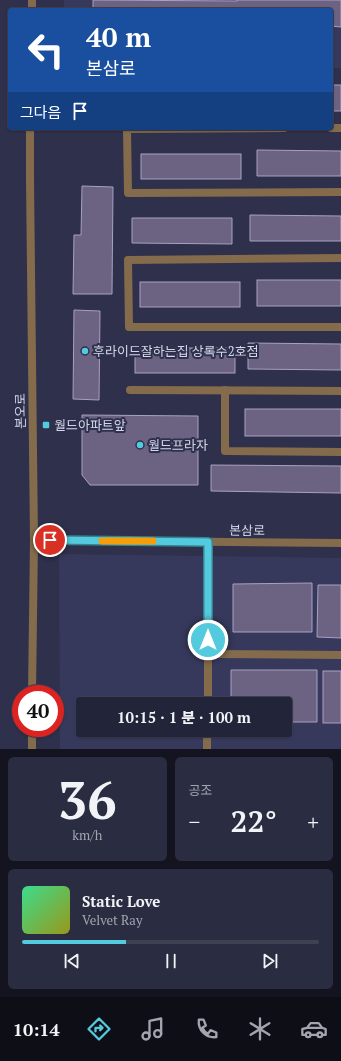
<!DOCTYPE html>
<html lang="ko">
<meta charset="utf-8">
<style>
:root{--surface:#222439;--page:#2a2c41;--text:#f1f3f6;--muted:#a2a4ae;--line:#3f4153;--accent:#54cade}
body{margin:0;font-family:"PT Serif","Noto Sans KR",serif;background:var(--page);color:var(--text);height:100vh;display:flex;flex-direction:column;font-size:15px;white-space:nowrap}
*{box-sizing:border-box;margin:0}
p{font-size:13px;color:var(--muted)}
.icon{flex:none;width:22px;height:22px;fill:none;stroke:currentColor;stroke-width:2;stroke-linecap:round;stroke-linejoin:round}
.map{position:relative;height:749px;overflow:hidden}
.details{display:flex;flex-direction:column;gap:8px;padding:8px;background:#13141f;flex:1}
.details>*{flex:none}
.banner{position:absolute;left:8px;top:8px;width:325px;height:122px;border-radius:4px;box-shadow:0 1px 3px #0004,0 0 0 1px var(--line);background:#1a4fa0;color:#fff;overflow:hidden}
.speed{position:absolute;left:12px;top:685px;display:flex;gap:8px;font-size:20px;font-weight:700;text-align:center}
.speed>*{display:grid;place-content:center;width:52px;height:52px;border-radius:50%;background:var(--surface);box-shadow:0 1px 3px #0004,0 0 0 1px var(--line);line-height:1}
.speed .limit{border:6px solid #d22;background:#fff;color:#111}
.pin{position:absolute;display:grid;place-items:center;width:34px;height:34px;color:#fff;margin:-17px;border:2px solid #fff;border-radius:50%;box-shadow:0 1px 4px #0007}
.me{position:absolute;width:44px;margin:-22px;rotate:0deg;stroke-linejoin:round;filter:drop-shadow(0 0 3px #0008)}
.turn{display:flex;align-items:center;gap:14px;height:84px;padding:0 12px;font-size:18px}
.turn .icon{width:52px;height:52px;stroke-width:2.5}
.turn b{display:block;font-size:28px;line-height:34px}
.then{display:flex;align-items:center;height:38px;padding:0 12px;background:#0003;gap:8px;font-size:15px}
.big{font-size:30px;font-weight:800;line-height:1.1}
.details .widget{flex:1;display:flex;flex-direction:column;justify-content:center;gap:6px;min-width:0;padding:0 14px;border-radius:6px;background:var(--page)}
.details .dial{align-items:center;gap:0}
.dial b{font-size:52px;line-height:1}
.song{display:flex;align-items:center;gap:12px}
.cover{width:48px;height:48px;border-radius:6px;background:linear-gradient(135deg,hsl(150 70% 55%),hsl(60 70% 35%))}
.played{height:4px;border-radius:2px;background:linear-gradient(90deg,var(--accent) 35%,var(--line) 35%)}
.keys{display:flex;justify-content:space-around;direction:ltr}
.heat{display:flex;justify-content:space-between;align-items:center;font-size:22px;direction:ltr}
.details .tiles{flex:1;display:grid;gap:8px;grid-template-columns:1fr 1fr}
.widget:last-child{grid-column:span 2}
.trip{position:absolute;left:76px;top:697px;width:216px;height:40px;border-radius:4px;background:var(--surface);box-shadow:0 1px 3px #0004,0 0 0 1px var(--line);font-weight:800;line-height:40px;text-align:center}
.tabs{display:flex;height:64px;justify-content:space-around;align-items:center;background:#0e0e17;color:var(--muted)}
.tabs .icon{width:28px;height:28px}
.tabs .current{color:var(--accent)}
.tabs b{font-size:18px;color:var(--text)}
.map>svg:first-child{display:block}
</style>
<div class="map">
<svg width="341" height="749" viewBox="0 0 341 749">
<rect width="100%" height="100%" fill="#2e304c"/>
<g fill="#36395b" fill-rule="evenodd">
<path d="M64,0H341V68H331V10H64Z"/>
<path d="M59,554L341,558V749H60ZM83,704H285V730H83Z"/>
</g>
<g fill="#6c6383" stroke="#a9a0c2">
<path d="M93,0L237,1V0H341V27L331,26V10H93Z"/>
<rect x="331" y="85" width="10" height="26"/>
<path d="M257,150L341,151V176H257Z"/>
<rect x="141" y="154" width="100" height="25"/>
<path d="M82,186L113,187L112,294H73L74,235H81Z"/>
<path d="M250,215L341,216V241H250Z"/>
<path d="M132,218H232V244L132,243Z"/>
<rect x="257" y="280" width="84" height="26"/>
<rect x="140" y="282" width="100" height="25"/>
<path d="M74,310L100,311L99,400L73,399Z"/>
<path d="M248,343L341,344V370L248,369Z"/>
<rect x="135" y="348" width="100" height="25"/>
<rect x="245" y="409" width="96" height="27"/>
<path d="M82,415L198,416V485H90L82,475Z"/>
<path d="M211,465L341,466V493L211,491Z"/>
<path d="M312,583V632H233V584Z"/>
<path d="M318,585H341V638L317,637Z"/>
<path d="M231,670H317V722H285V704H231Z"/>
<rect x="323" y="671" width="18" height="52"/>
</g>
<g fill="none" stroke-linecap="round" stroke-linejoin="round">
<g stroke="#836b4b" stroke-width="8">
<path d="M284,128L127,129L128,193L341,192"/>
<path d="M331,128H341"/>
<path d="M341,258L128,260L129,327H341"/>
<path d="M130,390L341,391"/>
<path d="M225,390V451L341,452"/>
</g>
<path stroke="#836b4b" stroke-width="8" d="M208,654L341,655"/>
<g stroke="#836b4b" stroke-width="8">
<path d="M32,10V0"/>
<path d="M30,128V180L34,540L32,694"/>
<path d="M34,540L341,543"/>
<path d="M208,704V542"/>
<path d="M32,749V728"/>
<path d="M207,749V730"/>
</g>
</g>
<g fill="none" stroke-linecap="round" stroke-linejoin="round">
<defs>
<path id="route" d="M50,540L208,542V640"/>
</defs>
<use href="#route" stroke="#378390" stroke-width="10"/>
<use href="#route" stroke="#54cade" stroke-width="7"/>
<path stroke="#f59e0b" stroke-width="7" d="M102,541H153"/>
</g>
<g fill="#54cade" stroke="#2e304c" stroke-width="1.5">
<circle cx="85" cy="351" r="4"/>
<rect x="42" y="421" width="8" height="8" rx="2"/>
<circle cx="140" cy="445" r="4"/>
</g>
<g text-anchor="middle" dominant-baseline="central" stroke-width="4" stroke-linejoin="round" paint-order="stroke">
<g font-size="13" fill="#d4d6e9" stroke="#2e304c" text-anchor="start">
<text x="93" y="351">후라이드잘하는집 상록수2호점</text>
<text x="54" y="425">월드아파트앞</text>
<text x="148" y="445">월드프라자</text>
</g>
<g font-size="13" fill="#d4d6e9" stroke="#2e304c">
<text transform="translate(20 411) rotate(-91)">본오로</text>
<text transform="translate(247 530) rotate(1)">본삼로</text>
</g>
</g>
</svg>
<div class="speed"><div class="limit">40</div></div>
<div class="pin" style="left:50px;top:540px;background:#d93025"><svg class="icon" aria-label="arrive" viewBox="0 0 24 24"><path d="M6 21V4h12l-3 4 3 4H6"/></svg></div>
<svg class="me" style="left:208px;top:640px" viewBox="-20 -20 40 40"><circle r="17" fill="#54cade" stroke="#fff" stroke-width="3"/><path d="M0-11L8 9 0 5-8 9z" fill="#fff"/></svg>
<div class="trip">10:15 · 1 분 · 100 m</div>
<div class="banner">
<div class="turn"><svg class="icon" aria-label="left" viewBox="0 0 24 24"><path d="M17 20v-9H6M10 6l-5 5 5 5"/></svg><div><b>40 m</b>본삼로</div></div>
<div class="then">그다음<svg class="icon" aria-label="arrive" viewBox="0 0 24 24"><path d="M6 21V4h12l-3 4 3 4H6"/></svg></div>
</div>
</div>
<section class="details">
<div class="tiles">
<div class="widget dial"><b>36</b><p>km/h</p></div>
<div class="widget"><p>공조</p>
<div class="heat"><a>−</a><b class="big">22°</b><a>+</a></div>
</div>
<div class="widget">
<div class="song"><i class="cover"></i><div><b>Static Love</b><p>Velvet Ray</p></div></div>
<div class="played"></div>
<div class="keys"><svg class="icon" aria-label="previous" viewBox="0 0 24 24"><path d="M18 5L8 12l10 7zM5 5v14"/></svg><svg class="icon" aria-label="pause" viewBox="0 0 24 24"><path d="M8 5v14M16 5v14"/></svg><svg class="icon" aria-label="next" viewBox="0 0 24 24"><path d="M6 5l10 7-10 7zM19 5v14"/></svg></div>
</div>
</div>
</section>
<nav class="tabs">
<b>10:14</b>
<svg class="icon current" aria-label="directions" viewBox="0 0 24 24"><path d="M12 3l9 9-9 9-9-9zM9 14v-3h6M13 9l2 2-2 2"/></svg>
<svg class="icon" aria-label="music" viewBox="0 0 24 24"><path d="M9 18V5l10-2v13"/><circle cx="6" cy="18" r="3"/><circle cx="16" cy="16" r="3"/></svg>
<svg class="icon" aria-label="phone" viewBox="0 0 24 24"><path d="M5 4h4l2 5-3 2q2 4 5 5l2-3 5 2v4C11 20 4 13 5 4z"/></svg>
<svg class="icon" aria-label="climate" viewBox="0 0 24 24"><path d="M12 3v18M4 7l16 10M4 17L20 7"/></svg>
<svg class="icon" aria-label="car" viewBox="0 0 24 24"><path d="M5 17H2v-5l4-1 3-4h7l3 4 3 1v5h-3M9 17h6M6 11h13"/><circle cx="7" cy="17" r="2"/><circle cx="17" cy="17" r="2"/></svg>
</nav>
